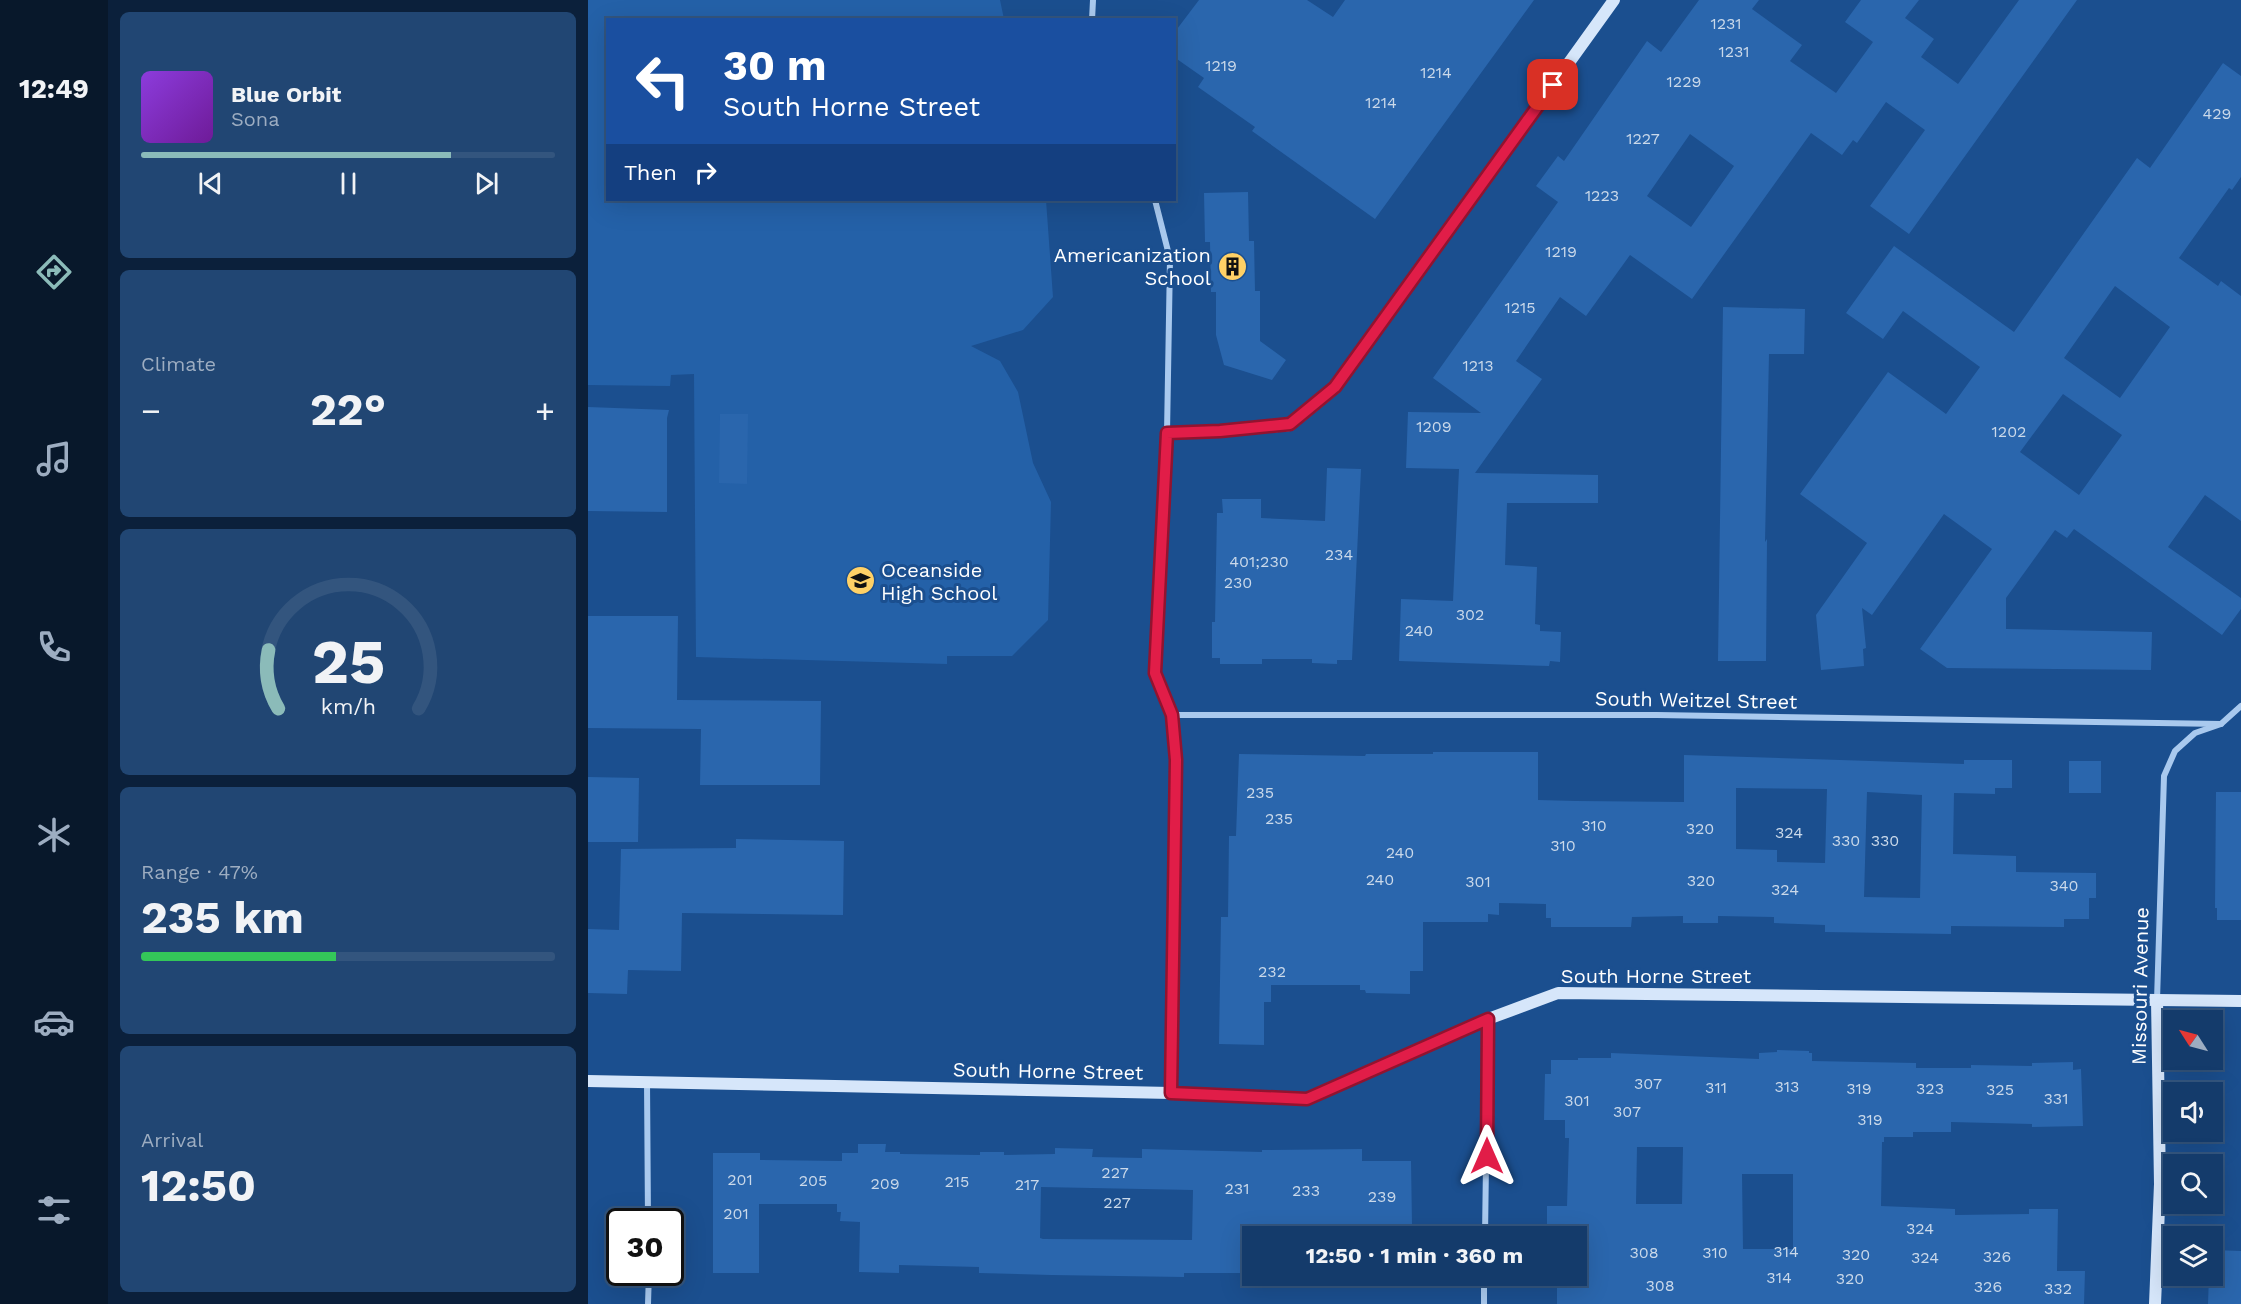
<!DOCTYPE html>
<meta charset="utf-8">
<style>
:root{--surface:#143b6b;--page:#214673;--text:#f1f3f6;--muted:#9dadc1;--line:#33557e;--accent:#8bbbb9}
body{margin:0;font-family:"Work Sans",sans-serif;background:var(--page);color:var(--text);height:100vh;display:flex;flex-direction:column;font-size:22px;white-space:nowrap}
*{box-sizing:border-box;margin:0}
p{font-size:20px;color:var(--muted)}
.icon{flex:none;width:33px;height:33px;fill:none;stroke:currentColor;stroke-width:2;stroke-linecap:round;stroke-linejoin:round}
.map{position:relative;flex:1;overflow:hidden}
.sheet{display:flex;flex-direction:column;gap:12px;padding:12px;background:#0b203b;width:480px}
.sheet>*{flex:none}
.top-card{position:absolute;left:18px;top:18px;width:570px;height:183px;border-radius:0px;box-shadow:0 6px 24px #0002,0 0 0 2px var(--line);background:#1a4fa0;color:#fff;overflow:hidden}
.needle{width:39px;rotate:306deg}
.buttons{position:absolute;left:1575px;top:1010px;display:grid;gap:12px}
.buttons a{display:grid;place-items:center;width:60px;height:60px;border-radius:0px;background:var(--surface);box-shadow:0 6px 24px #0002,0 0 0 2px var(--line);font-size:30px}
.speed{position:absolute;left:18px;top:1208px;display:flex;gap:12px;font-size:30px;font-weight:700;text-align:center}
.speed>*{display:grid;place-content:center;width:78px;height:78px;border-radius:50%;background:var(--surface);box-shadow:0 6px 24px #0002,0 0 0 2px var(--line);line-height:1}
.speed .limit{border:3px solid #111;border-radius:9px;background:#fff;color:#111}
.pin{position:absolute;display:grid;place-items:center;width:51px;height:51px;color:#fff;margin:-26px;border-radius:12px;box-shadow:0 3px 9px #0006}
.me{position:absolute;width:66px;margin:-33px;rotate:0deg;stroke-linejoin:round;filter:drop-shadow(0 0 4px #0008)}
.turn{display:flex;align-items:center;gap:21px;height:126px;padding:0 18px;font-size:27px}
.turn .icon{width:78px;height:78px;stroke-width:2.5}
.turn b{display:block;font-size:42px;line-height:51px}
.then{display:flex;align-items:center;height:57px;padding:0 18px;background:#0003;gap:12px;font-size:22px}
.big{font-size:45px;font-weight:700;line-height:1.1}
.sheet .card{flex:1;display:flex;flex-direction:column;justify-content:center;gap:9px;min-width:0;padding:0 21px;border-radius:9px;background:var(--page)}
.sheet .dial{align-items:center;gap:0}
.dial svg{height:156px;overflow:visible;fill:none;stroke:var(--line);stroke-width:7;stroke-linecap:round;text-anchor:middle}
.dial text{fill:var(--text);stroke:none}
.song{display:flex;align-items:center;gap:18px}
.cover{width:72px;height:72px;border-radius:9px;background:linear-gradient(135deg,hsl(270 70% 55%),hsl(280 70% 35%))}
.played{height:6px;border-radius:3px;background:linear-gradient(90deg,var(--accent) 75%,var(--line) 75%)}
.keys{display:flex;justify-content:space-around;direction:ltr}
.heat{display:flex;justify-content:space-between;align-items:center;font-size:33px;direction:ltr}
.charge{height:9px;border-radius:4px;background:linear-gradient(90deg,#34c759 47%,var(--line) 0)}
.trip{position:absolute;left:654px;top:1226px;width:345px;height:60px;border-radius:0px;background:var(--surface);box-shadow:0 6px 24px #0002,0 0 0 2px var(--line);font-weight:700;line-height:60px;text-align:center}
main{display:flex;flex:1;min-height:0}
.tab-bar{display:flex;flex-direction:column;width:108px;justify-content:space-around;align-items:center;background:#08182b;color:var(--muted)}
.tab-bar .icon{width:42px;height:42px}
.tab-bar .on{color:var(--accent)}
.tab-bar b{font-size:27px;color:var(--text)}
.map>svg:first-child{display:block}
</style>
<main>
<nav class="tab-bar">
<b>12:49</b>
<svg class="icon on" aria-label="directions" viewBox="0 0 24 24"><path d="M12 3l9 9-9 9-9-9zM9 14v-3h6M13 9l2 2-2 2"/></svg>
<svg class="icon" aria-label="music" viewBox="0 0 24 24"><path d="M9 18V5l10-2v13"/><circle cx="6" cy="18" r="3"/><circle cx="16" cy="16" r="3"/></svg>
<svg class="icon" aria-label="phone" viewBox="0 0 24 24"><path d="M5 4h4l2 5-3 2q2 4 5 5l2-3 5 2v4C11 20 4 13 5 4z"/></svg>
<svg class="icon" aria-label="climate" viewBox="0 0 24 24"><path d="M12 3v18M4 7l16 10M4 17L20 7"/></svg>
<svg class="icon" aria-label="car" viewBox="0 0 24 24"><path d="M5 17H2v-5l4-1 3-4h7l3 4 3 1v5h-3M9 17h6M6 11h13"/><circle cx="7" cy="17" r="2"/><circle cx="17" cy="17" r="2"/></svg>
<svg class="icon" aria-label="filters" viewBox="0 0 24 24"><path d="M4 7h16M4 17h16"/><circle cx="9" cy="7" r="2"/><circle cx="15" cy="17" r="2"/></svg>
</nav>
<section class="sheet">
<div class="card">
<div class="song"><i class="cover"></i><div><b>Blue Orbit</b><p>Sona</p></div></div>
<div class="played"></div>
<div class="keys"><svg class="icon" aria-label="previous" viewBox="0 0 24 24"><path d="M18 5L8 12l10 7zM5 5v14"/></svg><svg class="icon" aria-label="pause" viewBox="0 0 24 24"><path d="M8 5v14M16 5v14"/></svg><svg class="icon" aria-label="next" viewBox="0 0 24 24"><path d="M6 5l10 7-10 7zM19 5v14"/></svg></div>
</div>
<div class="card"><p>Climate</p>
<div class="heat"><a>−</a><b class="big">22°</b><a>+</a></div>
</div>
<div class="card dial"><svg viewBox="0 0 100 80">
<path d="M14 69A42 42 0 1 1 86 69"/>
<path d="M14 69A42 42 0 0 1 9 39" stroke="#8bbbb9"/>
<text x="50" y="56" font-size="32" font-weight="700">25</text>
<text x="50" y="72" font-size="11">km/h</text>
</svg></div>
<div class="card"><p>Range · 47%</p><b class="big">235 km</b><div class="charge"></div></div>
<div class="card"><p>Arrival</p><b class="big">12:50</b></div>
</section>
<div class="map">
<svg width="1653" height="1304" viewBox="0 0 1653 1304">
<rect width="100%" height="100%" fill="#1b4f8f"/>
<path fill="#2461a8" d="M0,0H412L416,19L20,20V200H458L465,297L435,330L383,346L412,361L430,392L445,463L463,502L460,620L424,656H359V664L108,657L106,374L83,375L82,386L0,385Z"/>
<g fill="#2a66ad" fill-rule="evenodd">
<path d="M611,0H719L745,17L757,0H946L787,219L664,131L667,127L610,87L616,78L586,57V33Z"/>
<path d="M1111,0H1171L1164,9L1214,45L1202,61L1248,93L1285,42L1257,22L1273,0H1331L1317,18L1346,39L1333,57L1370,84L1431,0H1489L1321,234L1282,206L1337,130L1298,102L1269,143L1265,140L1254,155L1223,133L1104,299L1042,255L998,316L972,297L928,361L954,379L887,473L1010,475V503H919L917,565L949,567L947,624L952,625V631L973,632L972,662L962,661L961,666L811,661L813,599L865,601L871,469L818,468L820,412L893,413L845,378L970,202L948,186L970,156L976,161L1059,41L1073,52ZM1102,134L1146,166L1103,227L1059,196Z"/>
<path d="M1635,63L1653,76V177L1644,190L1641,188L1591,258L1630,286L1633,281L1653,296V521L1617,495L1580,547L1653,598V609L1634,635L1486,529L1479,538L1467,530L1418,598V629L1564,632L1563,670L1359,668L1332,649L1404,549L1356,514L1284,615L1274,608L1278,648L1275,649L1276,666L1233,670L1228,615L1279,543L1212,494L1300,372L1358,414L1392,367L1315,311L1295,339L1258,313L1306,246L1426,332L1549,158L1562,168ZM1527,286L1582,327L1532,398L1476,358ZM1475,394L1534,435L1491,495L1432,452Z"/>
<path d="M660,192L661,241H666L667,291H672V341L698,360L684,380L636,365L628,335V292H623L622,242H617L616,193Z"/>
<path d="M1135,307L1217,309L1216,354H1181L1177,542L1179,539L1178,661H1130Z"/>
<path d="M0,407L81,410L79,418V512L0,511Z"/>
<path d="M132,414H160L159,484L131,483Z"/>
<path d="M739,468L773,469L764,660H749V664L724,663V659H674V664H632V658H624V622H627L629,513H635L634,499H673V518L737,521Z"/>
<path d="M0,616H90L89,700L233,701L232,785H112L113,729L0,728Z"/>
<path d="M845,752H950V800L988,801L1096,802V755L1376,764V760H1424V788H1407V794L1366,793L1365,854L1428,856V872L1508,873V898H1501V919H1476V927L1363,926V934L1237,932V925L1186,923V917L1130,916V923H1095V916L1044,917L1043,927H963V918H958V904L911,903V915L900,914V922H835V971H822V994L778,993L777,990H772V985H683V1002H676V1045L631,1044L633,917H640L641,836H648L651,754L777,756L778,754H845ZM1148,788L1239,789L1237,863L1189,862V850L1148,849ZM1279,792L1334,795L1332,898L1276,897Z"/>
<rect x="1481" y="761" width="32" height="32"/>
<path d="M0,777L51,778L50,842H0Z"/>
<path d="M1628,792H1653V920H1629V908H1627Z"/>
<path d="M148,839L256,841L255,915L94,913L93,971L40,970L39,994L0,993V929L31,930L33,849L148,848Z"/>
<path d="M1189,1050L1221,1051V1053H1224V1061L1328,1063V1068H1383V1065L1444,1066V1063L1485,1062V1070L1493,1069L1495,1126L1444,1127V1124L1363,1122V1132H1325V1137H1296V1142H1294L1293,1206L1367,1209V1215L1441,1214V1209H1470L1469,1271H1497L1496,1304H969V1275H988V1236H959V1206H979L981,1138H977V1120H956L957,1074H963V1060H990V1058H1023V1053L1171,1059V1053L1189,1052ZM1049,1147H1095L1094,1204H1048ZM1154,1174H1205V1249H1155Z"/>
<path d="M270,1144H298L297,1152H312V1154L392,1155V1152H416V1155L467,1154V1148L505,1149L504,1157L554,1158V1149L674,1152V1150L774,1149V1161H823L824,1225H811V1233L663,1236V1273H596V1277L463,1275L391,1273V1267L311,1265V1273L271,1272L272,1222L252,1221L253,1212H249V1204H171V1273H125V1153H172V1160L254,1161V1153H270ZM453,1187L605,1190L604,1240L455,1239L452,1238Z"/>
<path d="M1624,1250L1653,1251V1304H1620L1621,1275H1624Z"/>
</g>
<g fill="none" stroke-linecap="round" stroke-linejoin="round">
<g stroke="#a9c9ee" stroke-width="6">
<path d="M504,20L505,0"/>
<path d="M567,200L582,259L579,433"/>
<path d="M585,715H1069L1633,724"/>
<path d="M1569,1000L1576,776L1587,751L1607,733L1633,724L1653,706"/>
<path d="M59,1081L60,1221"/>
<path d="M897,1236L900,1019"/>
<path d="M60,1304L61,1272"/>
<path d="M896,1304V1275"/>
</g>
<g stroke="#d6e6fa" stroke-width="12">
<path d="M0,1081L583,1093L719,1099L900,1019L970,993L1653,1001"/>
<path d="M583,1093L588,760L584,715L567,673L579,433L632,431L702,425L747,388L1026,0"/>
<path d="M1567,1304L1572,1184L1569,1000"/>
</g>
</g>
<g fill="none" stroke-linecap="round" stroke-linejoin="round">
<defs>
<path id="route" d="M899,1156L900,1019L719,1099L583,1093L588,760L584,715L567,673L579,433L632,431L702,424L747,387L965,85"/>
</defs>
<use href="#route" stroke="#92132f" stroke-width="15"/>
<use href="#route" stroke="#e11d48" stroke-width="10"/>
</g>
<defs>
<symbol id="building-disc" viewBox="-11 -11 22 22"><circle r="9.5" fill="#ffd166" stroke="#1b4f8f"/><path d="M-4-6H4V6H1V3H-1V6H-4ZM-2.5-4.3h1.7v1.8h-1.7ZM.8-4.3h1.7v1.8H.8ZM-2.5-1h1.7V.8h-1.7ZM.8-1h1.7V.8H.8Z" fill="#111"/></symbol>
<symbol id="school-disc" viewBox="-11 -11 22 22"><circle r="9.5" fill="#ffd166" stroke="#1b4f8f"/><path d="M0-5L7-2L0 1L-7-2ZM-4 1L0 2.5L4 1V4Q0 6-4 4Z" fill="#111"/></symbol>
</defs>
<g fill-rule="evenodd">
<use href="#building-disc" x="628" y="250" width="33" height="33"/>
<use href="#school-disc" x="256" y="564" width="33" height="33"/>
</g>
<g text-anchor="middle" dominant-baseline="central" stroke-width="6" stroke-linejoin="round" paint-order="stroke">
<g font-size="16" fill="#cad9ea">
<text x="1138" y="23">1231</text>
<text x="1146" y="51">1231</text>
<text x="633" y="65">1219</text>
<text x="848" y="72">1214</text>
<text x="1096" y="81">1229</text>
<text x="793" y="102">1214</text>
<text x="1629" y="113">429</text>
<text x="1055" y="138">1227</text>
<text x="1014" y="195">1223</text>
<text x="973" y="251">1219</text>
<text x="932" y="307">1215</text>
<text x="890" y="365">1213</text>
<text x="846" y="426">1209</text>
<text x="1421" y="431">1202</text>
<text x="751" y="554">234</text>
<text x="671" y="561">401;230</text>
<text x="650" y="582">230</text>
<text x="882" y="614">302</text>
<text x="831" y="630">240</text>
<text x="672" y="792">235</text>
<text x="691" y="818">235</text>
<text x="1006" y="825">310</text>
<text x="1112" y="828">320</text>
<text x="1201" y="832">324</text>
<text x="1258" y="840">330</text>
<text x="1297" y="840">330</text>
<text x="975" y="845">310</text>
<text x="812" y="852">240</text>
<text x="792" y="879">240</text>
<text x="1113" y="880">320</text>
<text x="890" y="881">301</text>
<text x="1476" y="885">340</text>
<text x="1197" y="889">324</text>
<text x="684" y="971">232</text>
<text x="1060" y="1083">307</text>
<text x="1199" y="1086">313</text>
<text x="1128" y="1087">311</text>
<text x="1271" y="1088">319</text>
<text x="1342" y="1088">323</text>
<text x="1412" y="1089">325</text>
<text x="1468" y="1098">331</text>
<text x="989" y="1100">301</text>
<text x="1039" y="1111">307</text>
<text x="1282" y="1119">319</text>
<text x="527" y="1172">227</text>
<text x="152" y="1179">201</text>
<text x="225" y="1180">205</text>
<text x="369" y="1181">215</text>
<text x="297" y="1183">209</text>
<text x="439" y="1184">217</text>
<text x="649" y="1188">231</text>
<text x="718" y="1190">233</text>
<text x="794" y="1196">239</text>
<text x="529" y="1202">227</text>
<text x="148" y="1213">201</text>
<text x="1332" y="1228">324</text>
<text x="1198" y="1251">314</text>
<text x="1056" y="1252">308</text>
<text x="1127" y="1252">310</text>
<text x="1268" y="1254">320</text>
<text x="1409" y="1256">326</text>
<text x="1337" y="1257">324</text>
<text x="1191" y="1277">314</text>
<text x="1262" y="1278">320</text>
<text x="1072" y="1285">308</text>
<text x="1400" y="1286">326</text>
<text x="1470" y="1288">332</text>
</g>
<g font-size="20" fill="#fff" stroke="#1b4f8f" text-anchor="end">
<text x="623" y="255">Americanization<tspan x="623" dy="23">School</tspan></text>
<text x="293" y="570" text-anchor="start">Oceanside<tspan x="293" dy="23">High School</tspan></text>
</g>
<g font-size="20" fill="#fff" stroke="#1b4f8f">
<text transform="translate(1108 700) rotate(1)">South Weitzel Street</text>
<text x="1068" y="976">South Horne Street</text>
<text transform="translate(1552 986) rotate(-89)">Missouri Avenue</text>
<text transform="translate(460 1071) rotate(1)">South Horne Street</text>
</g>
</g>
</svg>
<div class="buttons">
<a><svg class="needle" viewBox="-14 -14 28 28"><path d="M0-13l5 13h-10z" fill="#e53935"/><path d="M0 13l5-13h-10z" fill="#9dadc1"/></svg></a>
<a><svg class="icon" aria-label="sound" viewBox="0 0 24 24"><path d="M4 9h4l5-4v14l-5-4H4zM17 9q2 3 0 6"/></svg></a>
<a><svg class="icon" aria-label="search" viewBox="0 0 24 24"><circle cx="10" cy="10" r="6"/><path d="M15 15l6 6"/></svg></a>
<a><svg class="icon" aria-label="layers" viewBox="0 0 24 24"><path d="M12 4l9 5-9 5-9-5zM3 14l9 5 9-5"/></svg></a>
</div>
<div class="speed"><div class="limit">30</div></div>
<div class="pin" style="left:965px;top:85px;background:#d93025"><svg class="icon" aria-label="arrive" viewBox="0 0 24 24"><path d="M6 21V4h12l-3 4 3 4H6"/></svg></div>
<svg class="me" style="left:899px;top:1156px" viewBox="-20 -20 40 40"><path d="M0-17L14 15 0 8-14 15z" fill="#e11d48" stroke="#fff" stroke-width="4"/></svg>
<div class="trip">12:50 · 1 min · 360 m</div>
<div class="top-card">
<div class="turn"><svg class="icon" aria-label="left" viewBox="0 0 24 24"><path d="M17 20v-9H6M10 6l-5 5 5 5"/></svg><div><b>30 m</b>South Horne Street</div></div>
<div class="then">Then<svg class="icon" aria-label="right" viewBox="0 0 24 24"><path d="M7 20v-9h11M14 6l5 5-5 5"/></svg></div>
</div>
</div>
</main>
